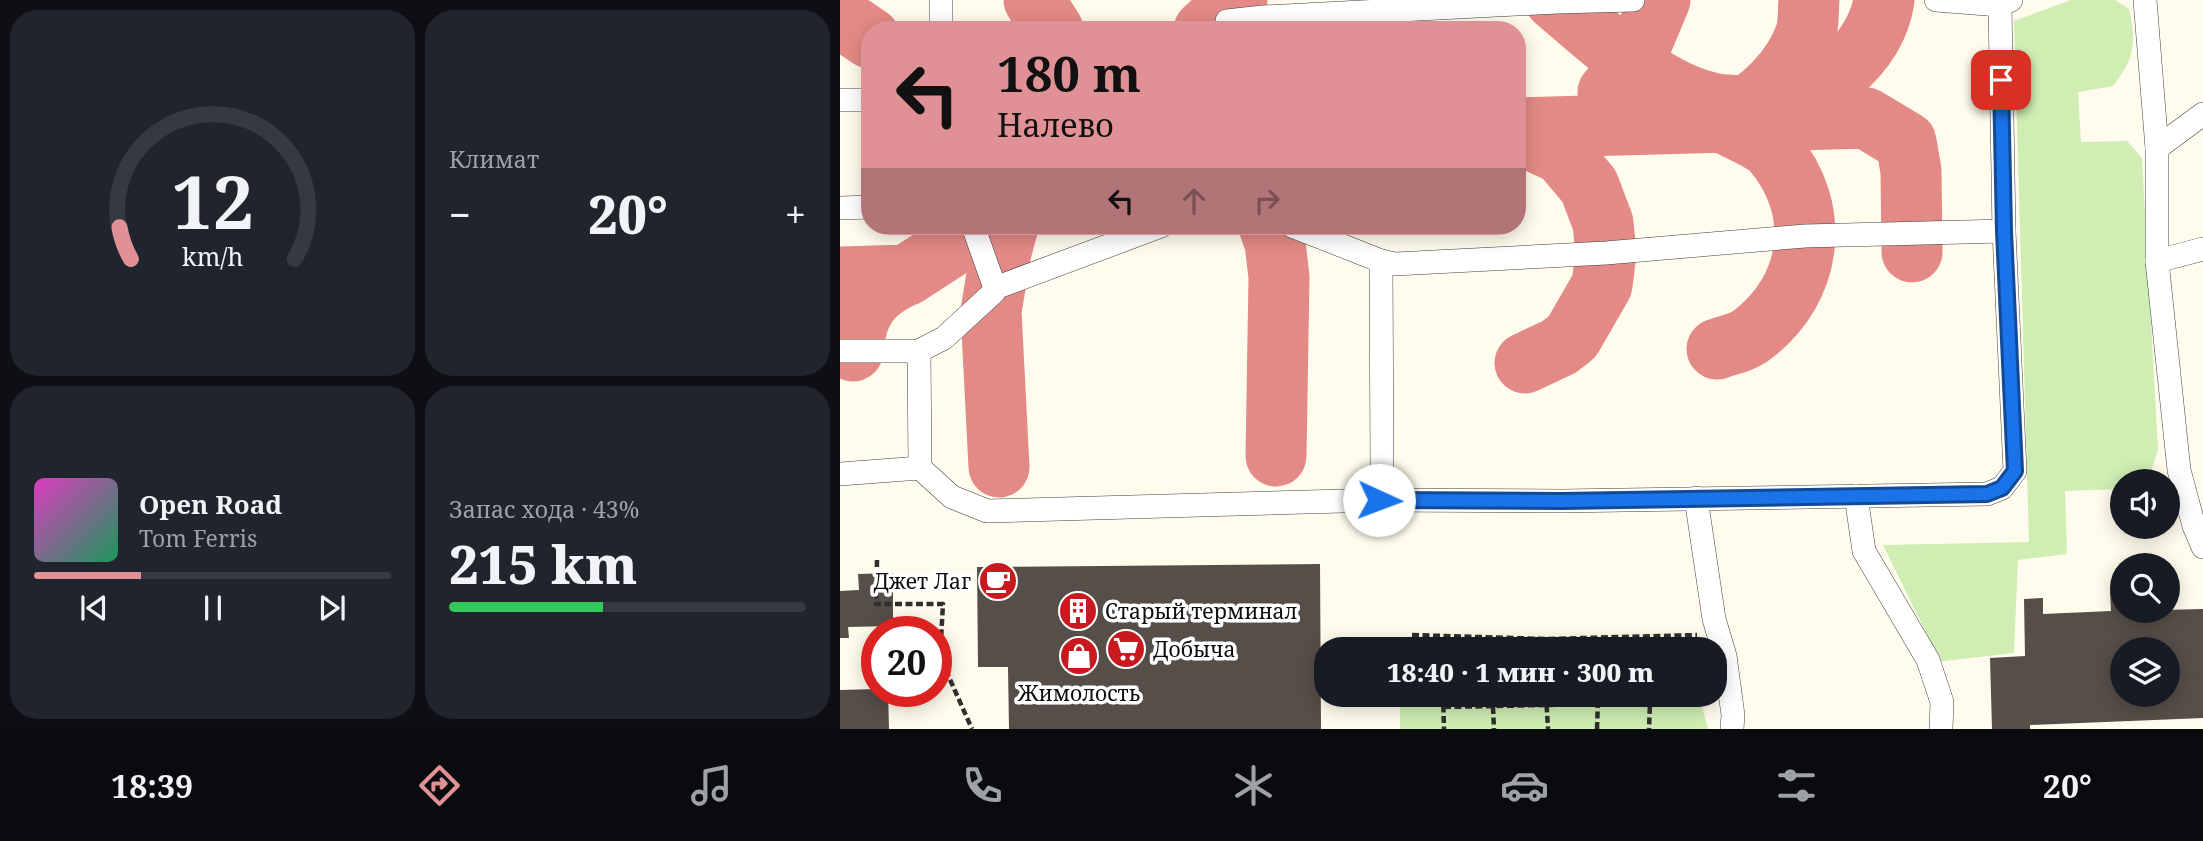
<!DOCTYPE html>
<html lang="ru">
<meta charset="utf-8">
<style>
:root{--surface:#171b24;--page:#20242c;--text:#f1f3f6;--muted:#9ea1a6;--line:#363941;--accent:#df9195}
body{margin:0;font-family:"Noto Serif",serif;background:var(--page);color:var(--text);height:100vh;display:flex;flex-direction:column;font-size:26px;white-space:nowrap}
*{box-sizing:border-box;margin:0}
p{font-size:23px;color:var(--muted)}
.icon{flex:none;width:38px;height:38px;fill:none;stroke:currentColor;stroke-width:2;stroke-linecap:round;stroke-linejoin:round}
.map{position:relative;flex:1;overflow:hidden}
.side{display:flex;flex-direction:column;gap:10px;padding:10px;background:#0d0f14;width:840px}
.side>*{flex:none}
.top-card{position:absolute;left:21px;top:21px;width:665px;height:214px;border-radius:28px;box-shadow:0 4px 18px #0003;background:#df9195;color:#111;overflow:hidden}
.tools{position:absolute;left:1270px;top:469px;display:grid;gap:14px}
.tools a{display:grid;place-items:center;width:70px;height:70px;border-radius:50%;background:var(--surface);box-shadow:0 4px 18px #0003;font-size:35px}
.speed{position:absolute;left:21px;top:616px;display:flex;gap:14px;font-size:35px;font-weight:700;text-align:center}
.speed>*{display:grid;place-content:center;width:91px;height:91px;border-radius:50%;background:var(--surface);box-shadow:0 4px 18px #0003;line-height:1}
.speed .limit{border:10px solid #d22;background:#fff;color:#111}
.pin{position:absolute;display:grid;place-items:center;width:60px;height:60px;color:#fff;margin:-30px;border-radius:14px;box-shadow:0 4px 10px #0006}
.me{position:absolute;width:77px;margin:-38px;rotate:92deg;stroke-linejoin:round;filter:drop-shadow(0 0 5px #0008)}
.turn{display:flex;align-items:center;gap:24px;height:147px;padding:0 21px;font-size:32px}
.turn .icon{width:91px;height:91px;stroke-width:2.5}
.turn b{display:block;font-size:49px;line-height:60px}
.lanes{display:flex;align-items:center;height:66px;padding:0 21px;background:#0003;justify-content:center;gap:35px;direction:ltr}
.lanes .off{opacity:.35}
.big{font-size:52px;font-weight:800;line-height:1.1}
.side .card{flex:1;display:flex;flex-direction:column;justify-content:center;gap:10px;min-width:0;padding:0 24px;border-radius:28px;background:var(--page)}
.side .dial{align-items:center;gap:0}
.dial svg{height:182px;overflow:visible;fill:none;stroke:var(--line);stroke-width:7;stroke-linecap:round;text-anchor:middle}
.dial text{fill:var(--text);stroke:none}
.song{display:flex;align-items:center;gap:21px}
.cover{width:84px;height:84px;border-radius:10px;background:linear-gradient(135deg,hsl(310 70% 55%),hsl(150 70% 35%))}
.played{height:7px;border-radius:4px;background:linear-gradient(90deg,var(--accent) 30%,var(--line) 30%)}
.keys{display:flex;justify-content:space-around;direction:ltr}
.heat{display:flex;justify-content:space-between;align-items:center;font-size:38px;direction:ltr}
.charge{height:10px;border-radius:5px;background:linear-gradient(90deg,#34c759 43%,var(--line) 0)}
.side .tiles{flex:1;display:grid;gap:10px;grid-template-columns:repeat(2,1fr)}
.trip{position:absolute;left:474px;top:637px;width:413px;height:70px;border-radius:28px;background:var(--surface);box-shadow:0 4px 18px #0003;font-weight:800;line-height:70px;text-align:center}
.tab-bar{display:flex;height:112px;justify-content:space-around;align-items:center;background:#090b0e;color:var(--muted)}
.tab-bar .icon{width:49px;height:49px}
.tab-bar .on{color:var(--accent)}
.tab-bar b{font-size:32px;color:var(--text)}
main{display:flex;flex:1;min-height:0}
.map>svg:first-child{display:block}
</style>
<main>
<section class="side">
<div class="tiles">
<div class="card dial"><svg viewBox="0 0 100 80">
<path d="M14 69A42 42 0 1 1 86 69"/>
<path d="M14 69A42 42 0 0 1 9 55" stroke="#df9195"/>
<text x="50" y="56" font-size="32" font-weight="700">12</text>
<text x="50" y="72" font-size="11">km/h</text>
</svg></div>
<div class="card"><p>Климат</p>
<div class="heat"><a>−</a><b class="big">20°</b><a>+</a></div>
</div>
<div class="card">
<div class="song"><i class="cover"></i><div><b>Open Road</b><p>Tom Ferris</p></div></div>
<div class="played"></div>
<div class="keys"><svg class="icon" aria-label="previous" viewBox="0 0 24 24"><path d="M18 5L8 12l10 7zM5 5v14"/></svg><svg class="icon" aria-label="pause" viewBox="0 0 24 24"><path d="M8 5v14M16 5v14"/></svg><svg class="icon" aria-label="next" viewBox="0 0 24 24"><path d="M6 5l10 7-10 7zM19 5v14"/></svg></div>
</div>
<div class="card"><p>Запас хода · 43%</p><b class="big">215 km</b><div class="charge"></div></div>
</div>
</section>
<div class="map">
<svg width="1363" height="729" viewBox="0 0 1363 729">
<rect width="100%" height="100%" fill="#fffced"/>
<g fill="#d0edb3">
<path d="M1231,0H1275L1289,9C1297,42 1294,60 1273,86L1238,92L1241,142L1287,141L1302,158L1318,450L1308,481H1283V489L1225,491L1227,554L1178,560L1174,653L1096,662L1088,637L1043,545L1189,542L1174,21Z"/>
<path d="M846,643L847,649H560V645Z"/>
<path d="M560,695H859L868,729H560Z"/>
</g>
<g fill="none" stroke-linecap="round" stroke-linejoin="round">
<g stroke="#e48a86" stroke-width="61">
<path d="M194,0L213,30"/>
<path d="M715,0C760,37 814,91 872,103C880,105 890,105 899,106"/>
<path d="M0,13L8,23L30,38"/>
<path d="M364,30L397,0"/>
<path d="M768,92L793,64L820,0"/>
<path d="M921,113C974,100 1035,58 1044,0"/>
<path d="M677,128L1026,118L1066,142L1071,171L1072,252"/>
<path d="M677,133L722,154L749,186L763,223L766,253L762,285L732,337L719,347L685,363"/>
<path d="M429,226L435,243L439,277L436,456"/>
<path d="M0,277L67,275L143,226"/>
<path d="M877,349C888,345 903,342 912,335C973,289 983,209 933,151C923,140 895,129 882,122C918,102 952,74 966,33C969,23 968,10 969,0"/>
<path d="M13,351C16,310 31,291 67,275"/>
<path d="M159,467L151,311L161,252L168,226"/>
</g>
</g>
<g fill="#564e48" fill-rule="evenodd">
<path d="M480,564L481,729H169L168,667H138L137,567Z"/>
<path d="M53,573V626L8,627L9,638H0V591L19,590L18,574Z"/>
<path d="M1270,591H1283V611L1363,609V718L1190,725V729H1152L1150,658L1185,656L1184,599L1203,598V614L1271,611ZM1283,649H1328V695H1283Z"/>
<path d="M37,689V691H48L49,729H0V690Z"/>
</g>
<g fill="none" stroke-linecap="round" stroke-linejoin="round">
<defs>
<g id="minor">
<path d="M101,0V30"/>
<path d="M1096,0L1160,5V0"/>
<path d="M1305,0L1317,148V261L1339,470L1354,526L1363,547"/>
<path d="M387,21L423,17L717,2L793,0"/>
<path d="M0,100H30"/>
<path d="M1317,148L1363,114"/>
<path d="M0,208L30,207"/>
<path d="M133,226L155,288"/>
<path d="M452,226L541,261L555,264L766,253L965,236L1164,231"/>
<path d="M541,261L542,471L539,500L722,501L1147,494L1162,488L1175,471L1164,231L1160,5L1171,0"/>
<path d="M1317,261L1363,249"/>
<path d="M0,351H79L104,338L154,292L155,288L321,226"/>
<path d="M79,351L80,468L112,497L147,511L539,500"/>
<path d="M0,474L80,468"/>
<path d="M1016,496L1024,551L1088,660L1102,702L1101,729"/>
<path d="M856,498L874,619L885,656L893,715L892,729"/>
</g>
</defs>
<use href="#minor" stroke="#404040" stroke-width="24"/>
<g stroke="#2f2f2f" stroke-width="4.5" stroke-dasharray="7 3.5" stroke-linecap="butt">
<path d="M37,560L36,604H103L100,657L132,729"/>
<path d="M572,635L706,639L857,635"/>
<path d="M758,638V649"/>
<path d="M706,649V639"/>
<path d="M603,695L604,729"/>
<path d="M706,695L708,729"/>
<path d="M748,695L758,700"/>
<path d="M758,700L768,695"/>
<path d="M604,707L810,703L809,729"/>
<path d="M653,707L654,729"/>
<path d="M757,729L758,700"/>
</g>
<use href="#minor" stroke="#fff" stroke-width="23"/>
</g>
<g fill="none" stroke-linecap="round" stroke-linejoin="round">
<defs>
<path id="route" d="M539,500L722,501L1147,494L1162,488L1175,471L1164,231L1161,80"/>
</defs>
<use href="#route" stroke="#114b97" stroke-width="18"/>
<use href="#route" stroke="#1a73e8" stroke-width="12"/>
</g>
<defs>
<symbol id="cafe-disc" viewBox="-11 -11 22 22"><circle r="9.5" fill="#c9191f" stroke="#fff"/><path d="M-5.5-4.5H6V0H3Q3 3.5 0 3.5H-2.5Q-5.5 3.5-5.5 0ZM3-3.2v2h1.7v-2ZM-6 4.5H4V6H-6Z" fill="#fff"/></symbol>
<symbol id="building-disc" viewBox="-11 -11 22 22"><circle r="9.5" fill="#c9191f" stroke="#fff"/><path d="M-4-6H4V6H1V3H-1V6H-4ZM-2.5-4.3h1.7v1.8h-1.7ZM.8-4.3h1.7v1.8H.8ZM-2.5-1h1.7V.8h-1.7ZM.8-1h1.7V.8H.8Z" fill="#fff"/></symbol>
<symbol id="supermarket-disc" viewBox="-11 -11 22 22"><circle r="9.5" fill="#c9191f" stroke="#fff"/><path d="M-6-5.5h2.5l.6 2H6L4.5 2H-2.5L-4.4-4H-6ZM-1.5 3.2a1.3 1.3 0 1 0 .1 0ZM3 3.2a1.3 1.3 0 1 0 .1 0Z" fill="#fff"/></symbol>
<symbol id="shop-disc" viewBox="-11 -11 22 22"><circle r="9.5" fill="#c9191f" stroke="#fff"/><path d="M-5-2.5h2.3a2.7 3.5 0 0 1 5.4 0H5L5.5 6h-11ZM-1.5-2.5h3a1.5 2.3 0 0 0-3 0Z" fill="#fff"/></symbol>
</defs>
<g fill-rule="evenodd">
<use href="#cafe-disc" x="136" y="559" width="44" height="44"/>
<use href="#building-disc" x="216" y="589" width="44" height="44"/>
<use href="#supermarket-disc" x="264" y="627" width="44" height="44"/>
<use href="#shop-disc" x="217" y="634" width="44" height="44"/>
</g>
<g text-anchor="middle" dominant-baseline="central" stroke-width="7" stroke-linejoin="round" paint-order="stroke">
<g font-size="21" fill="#0d0d0d" stroke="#fff" text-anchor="start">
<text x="131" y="581" text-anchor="end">Джет Лаг</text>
<text x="265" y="611">Старый терминал</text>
<text x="313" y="649">Добыча</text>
<text x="239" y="693" text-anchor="middle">Жимолость</text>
</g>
</g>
</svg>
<div class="tools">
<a><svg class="icon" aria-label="sound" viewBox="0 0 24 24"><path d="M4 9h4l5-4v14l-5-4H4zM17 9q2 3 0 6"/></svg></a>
<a><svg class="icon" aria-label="search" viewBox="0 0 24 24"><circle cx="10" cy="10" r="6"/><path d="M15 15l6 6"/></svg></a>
<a><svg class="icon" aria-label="layers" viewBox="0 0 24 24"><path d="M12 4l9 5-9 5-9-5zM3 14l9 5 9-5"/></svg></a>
</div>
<div class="speed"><div class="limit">20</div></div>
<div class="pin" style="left:1161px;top:80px;background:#d93025"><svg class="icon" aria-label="arrive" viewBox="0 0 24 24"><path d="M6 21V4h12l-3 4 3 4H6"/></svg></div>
<svg class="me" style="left:539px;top:500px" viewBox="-20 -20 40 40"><circle r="19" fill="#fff"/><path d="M0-13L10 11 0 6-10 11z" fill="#1a73e8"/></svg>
<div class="trip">18:40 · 1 мин · 300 m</div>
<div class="top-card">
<div class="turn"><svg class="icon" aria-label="left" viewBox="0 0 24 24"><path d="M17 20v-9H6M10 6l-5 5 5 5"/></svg><div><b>180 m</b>Налево</div></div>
<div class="lanes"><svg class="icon" aria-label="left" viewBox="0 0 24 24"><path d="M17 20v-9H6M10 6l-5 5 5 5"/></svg><svg class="icon off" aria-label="ahead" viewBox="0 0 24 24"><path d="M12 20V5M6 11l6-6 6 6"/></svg><svg class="icon off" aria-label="right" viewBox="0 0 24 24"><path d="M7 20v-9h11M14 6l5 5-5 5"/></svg></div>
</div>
</div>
</main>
<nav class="tab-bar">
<b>18:39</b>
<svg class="icon on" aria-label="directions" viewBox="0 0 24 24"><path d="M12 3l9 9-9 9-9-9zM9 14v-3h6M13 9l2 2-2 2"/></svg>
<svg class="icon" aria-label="music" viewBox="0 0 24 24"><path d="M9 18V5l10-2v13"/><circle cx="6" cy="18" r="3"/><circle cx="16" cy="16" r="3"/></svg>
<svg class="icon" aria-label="phone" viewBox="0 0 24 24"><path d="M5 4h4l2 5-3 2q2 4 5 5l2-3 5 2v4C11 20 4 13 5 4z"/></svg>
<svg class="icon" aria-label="climate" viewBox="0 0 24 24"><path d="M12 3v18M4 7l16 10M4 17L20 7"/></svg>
<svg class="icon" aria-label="car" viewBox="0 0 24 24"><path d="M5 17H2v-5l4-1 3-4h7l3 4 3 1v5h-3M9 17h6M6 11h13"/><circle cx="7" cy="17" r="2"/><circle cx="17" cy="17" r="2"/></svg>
<svg class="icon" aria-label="filters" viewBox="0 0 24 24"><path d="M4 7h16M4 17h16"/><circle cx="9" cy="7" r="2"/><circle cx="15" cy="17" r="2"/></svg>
<b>20°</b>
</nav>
